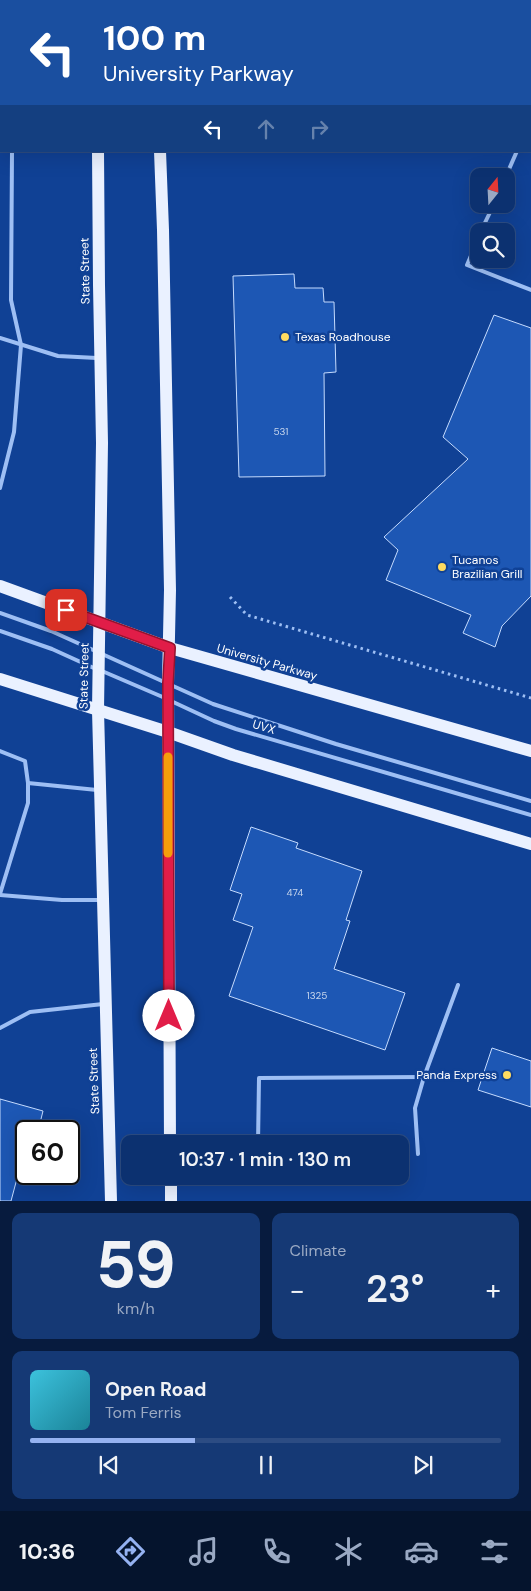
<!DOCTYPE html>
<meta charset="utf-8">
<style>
:root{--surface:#0c3170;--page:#153975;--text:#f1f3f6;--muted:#9aa9c3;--line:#2c4c83;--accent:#95b2f1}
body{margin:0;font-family:"DM Sans",sans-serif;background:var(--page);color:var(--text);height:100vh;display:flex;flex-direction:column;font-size:19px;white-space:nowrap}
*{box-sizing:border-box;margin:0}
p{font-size:16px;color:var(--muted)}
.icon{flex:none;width:28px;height:28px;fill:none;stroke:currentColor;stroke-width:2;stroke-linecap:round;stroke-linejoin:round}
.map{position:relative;height:1201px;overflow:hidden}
.sheet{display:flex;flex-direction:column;gap:12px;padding:12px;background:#071b3e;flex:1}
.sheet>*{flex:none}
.top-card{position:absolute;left:0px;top:0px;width:531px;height:152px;box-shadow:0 5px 20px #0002,0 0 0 1px var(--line);background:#1a4fa0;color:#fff;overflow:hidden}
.needle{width:32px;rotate:18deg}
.controls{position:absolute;left:470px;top:168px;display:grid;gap:10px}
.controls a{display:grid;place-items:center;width:45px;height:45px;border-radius:10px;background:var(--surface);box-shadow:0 5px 20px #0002,0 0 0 1px var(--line);font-size:25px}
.speed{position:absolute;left:15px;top:1120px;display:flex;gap:10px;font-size:25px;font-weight:700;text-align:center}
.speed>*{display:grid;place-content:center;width:65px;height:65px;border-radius:50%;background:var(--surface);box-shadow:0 5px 20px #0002,0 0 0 1px var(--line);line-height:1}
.speed .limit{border:2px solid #111;border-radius:8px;background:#fff;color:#111}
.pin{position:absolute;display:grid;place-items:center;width:42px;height:42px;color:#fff;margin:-21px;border-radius:10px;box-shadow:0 2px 8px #0006}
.me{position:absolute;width:55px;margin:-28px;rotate:0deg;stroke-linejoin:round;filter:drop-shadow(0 0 4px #0008)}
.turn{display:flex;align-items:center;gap:18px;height:105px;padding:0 20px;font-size:22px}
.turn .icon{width:65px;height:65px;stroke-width:2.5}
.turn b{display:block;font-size:35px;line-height:42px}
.lanes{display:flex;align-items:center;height:48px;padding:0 20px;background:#0003;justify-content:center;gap:25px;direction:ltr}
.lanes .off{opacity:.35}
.big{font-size:38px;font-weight:600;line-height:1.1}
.sheet .tile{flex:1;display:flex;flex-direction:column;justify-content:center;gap:8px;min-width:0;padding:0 18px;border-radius:10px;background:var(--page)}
.sheet .dial{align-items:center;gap:0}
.dial b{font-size:65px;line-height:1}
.song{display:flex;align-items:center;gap:15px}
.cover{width:60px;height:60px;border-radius:8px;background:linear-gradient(135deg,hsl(190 70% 55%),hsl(190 70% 35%))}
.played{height:5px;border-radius:2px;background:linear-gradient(90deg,var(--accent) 35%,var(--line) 35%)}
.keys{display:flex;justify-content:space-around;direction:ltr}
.heat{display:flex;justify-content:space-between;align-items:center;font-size:28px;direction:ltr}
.sheet .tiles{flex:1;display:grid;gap:12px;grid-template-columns:1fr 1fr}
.tile:last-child{grid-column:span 2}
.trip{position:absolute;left:121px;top:1135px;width:288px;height:50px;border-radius:10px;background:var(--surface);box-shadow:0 5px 20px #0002,0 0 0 1px var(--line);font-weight:600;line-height:50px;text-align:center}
.tabs{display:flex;height:80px;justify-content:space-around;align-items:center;background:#05142d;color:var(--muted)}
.tabs .icon{width:35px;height:35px}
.tabs .current{color:var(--accent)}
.tabs b{font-size:22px;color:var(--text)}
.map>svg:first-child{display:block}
</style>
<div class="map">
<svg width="531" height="1201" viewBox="0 0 531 1201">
<rect width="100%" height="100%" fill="#104195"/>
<g fill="#1d57b4" stroke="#c5dbfe">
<path d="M294,274L295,288H323L324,302H334L336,372L324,373L325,476L239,477L233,276Z"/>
<path d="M494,315L531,328V596L502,626L495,647L463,633L471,615L386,580L398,550L384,537L468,459L443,437Z"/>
<path d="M251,827L298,843L296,848L362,871L346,920L350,921L334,969L405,993L385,1050L229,996L253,927L233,920L242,894L230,890Z"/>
<path d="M492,1048L531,1061V1107L478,1090Z"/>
<path d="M0,1099L43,1111L38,1131H26V1172L19,1171L11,1201H0Z"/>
</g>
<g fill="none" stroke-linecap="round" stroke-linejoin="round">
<path stroke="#9ebff4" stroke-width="3" stroke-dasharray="2.5 4" stroke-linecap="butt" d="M230,597L247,615L531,698"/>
<g stroke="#9ebff4" stroke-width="4">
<path d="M12,0V1"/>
<path d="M427,0L430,1"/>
<path d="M523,0L526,1"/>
<path d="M530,3H531"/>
<path d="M530,42H531"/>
<path d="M0,53L1,54"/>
<path d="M530,120L531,118"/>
<path d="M506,176L517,151"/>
<path d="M481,231L494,204"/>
<path d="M479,237L467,265L531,290"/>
<path d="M0,338L58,356L97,358"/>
<path d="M0,488L14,432L21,345L11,300L12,151"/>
<path d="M0,613L51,631L213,704L336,744L531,801"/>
<path d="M0,631L52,649L96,669"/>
<path d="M102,671L165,698"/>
<path d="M171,701L214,721L236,729L531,815"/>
<path d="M0,751L25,761L28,783L97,790"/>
<path d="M0,894L28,803V783"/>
<path d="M0,895L62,900H100"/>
<path d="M0,1028L30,1012L103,1004"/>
<path d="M258,1144L259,1078L424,1077"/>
<path d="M418,1154L415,1108L424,1077L458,985"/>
</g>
<g stroke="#eaf1ff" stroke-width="12">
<path d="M97,0V1"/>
<path d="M155,0V1"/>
<path d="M98,151L99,285L102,443L98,710L111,1201"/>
<path d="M160,151L163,230L170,590L168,683L170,1144"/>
<path d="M0,586L170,648L531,751"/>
<path d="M0,679L168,732L233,755L531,844"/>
<path d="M171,1176V1201"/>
</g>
</g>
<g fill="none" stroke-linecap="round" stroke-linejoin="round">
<defs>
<path id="route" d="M66,610L170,648L168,683L169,1016"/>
</defs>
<use href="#route" stroke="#92132f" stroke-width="12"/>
<use href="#route" stroke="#e11d48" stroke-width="9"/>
<path stroke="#f59e0b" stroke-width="9" d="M168,757V853"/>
</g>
<g fill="#ffdb60" stroke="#104195" stroke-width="2">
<circle cx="285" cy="337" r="5"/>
<circle cx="442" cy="567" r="5"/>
<circle cx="507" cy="1075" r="5"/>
</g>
<g text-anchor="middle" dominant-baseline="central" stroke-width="5" stroke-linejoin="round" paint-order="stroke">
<g font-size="10" fill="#c6d5ec">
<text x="281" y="431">531</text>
<text x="295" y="892">474</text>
<text x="317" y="995">1325</text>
</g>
<g font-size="12" fill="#fff" stroke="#104195">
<text transform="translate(85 271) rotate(-91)">State Street</text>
<text transform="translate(267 662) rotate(16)">University Parkway</text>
<text transform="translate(84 676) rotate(-89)">State Street</text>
<text transform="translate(264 727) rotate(17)">UVX</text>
<text transform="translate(94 1081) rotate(-92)">State Street</text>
</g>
<g font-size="12" fill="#fff" stroke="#104195" text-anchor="start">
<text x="295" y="337">Texas Roadhouse</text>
<text x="452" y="560">Tucanos<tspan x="452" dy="14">Brazilian Grill</tspan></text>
<text x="497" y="1075" text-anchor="end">Panda Express</text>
</g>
</g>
</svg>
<div class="controls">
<a><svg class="needle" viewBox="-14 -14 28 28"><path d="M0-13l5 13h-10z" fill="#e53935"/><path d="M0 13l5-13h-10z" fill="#9aa9c3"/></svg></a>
<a><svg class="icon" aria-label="search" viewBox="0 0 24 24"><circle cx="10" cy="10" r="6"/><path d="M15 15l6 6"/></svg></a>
</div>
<div class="speed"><div class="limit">60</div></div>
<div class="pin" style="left:66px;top:610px;background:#d93025"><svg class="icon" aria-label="arrive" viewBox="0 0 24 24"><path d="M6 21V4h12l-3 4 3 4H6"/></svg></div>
<svg class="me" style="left:169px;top:1016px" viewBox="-20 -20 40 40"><circle r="19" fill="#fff"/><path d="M0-13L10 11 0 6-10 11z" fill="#e11d48"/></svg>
<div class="trip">10:37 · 1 min · 130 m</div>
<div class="top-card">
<div class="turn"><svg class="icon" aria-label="left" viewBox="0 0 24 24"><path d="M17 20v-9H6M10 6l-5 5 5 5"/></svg><div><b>100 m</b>University Parkway</div></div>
<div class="lanes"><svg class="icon" aria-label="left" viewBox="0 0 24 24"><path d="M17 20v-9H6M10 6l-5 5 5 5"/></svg><svg class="icon off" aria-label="ahead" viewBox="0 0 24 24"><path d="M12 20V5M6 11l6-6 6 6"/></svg><svg class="icon off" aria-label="right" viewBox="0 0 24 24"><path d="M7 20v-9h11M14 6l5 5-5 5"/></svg></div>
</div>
</div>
<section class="sheet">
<div class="tiles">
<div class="tile dial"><b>59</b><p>km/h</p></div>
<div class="tile"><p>Climate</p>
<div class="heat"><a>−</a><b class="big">23°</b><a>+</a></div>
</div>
<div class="tile">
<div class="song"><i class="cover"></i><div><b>Open Road</b><p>Tom Ferris</p></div></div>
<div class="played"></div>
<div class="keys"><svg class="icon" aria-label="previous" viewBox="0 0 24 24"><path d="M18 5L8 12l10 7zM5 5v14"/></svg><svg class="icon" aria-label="pause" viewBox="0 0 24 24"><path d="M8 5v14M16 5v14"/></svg><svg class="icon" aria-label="next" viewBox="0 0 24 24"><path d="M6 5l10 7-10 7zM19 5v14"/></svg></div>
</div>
</div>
</section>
<nav class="tabs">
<b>10:36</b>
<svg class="icon current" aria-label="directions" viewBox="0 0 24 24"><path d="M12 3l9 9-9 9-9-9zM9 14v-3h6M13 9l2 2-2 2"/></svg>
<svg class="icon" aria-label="music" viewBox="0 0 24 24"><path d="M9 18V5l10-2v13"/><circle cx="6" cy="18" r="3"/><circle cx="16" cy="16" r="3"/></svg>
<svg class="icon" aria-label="phone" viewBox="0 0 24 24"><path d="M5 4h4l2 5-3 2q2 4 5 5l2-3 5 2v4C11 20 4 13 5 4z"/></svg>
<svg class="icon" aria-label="climate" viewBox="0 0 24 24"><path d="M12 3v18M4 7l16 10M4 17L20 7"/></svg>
<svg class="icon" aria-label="car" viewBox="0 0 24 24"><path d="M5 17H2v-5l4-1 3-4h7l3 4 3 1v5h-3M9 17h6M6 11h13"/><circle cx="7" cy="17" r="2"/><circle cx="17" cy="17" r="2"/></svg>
<svg class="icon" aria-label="filters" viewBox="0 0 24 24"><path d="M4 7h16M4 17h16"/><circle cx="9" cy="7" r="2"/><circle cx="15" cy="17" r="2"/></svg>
</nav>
